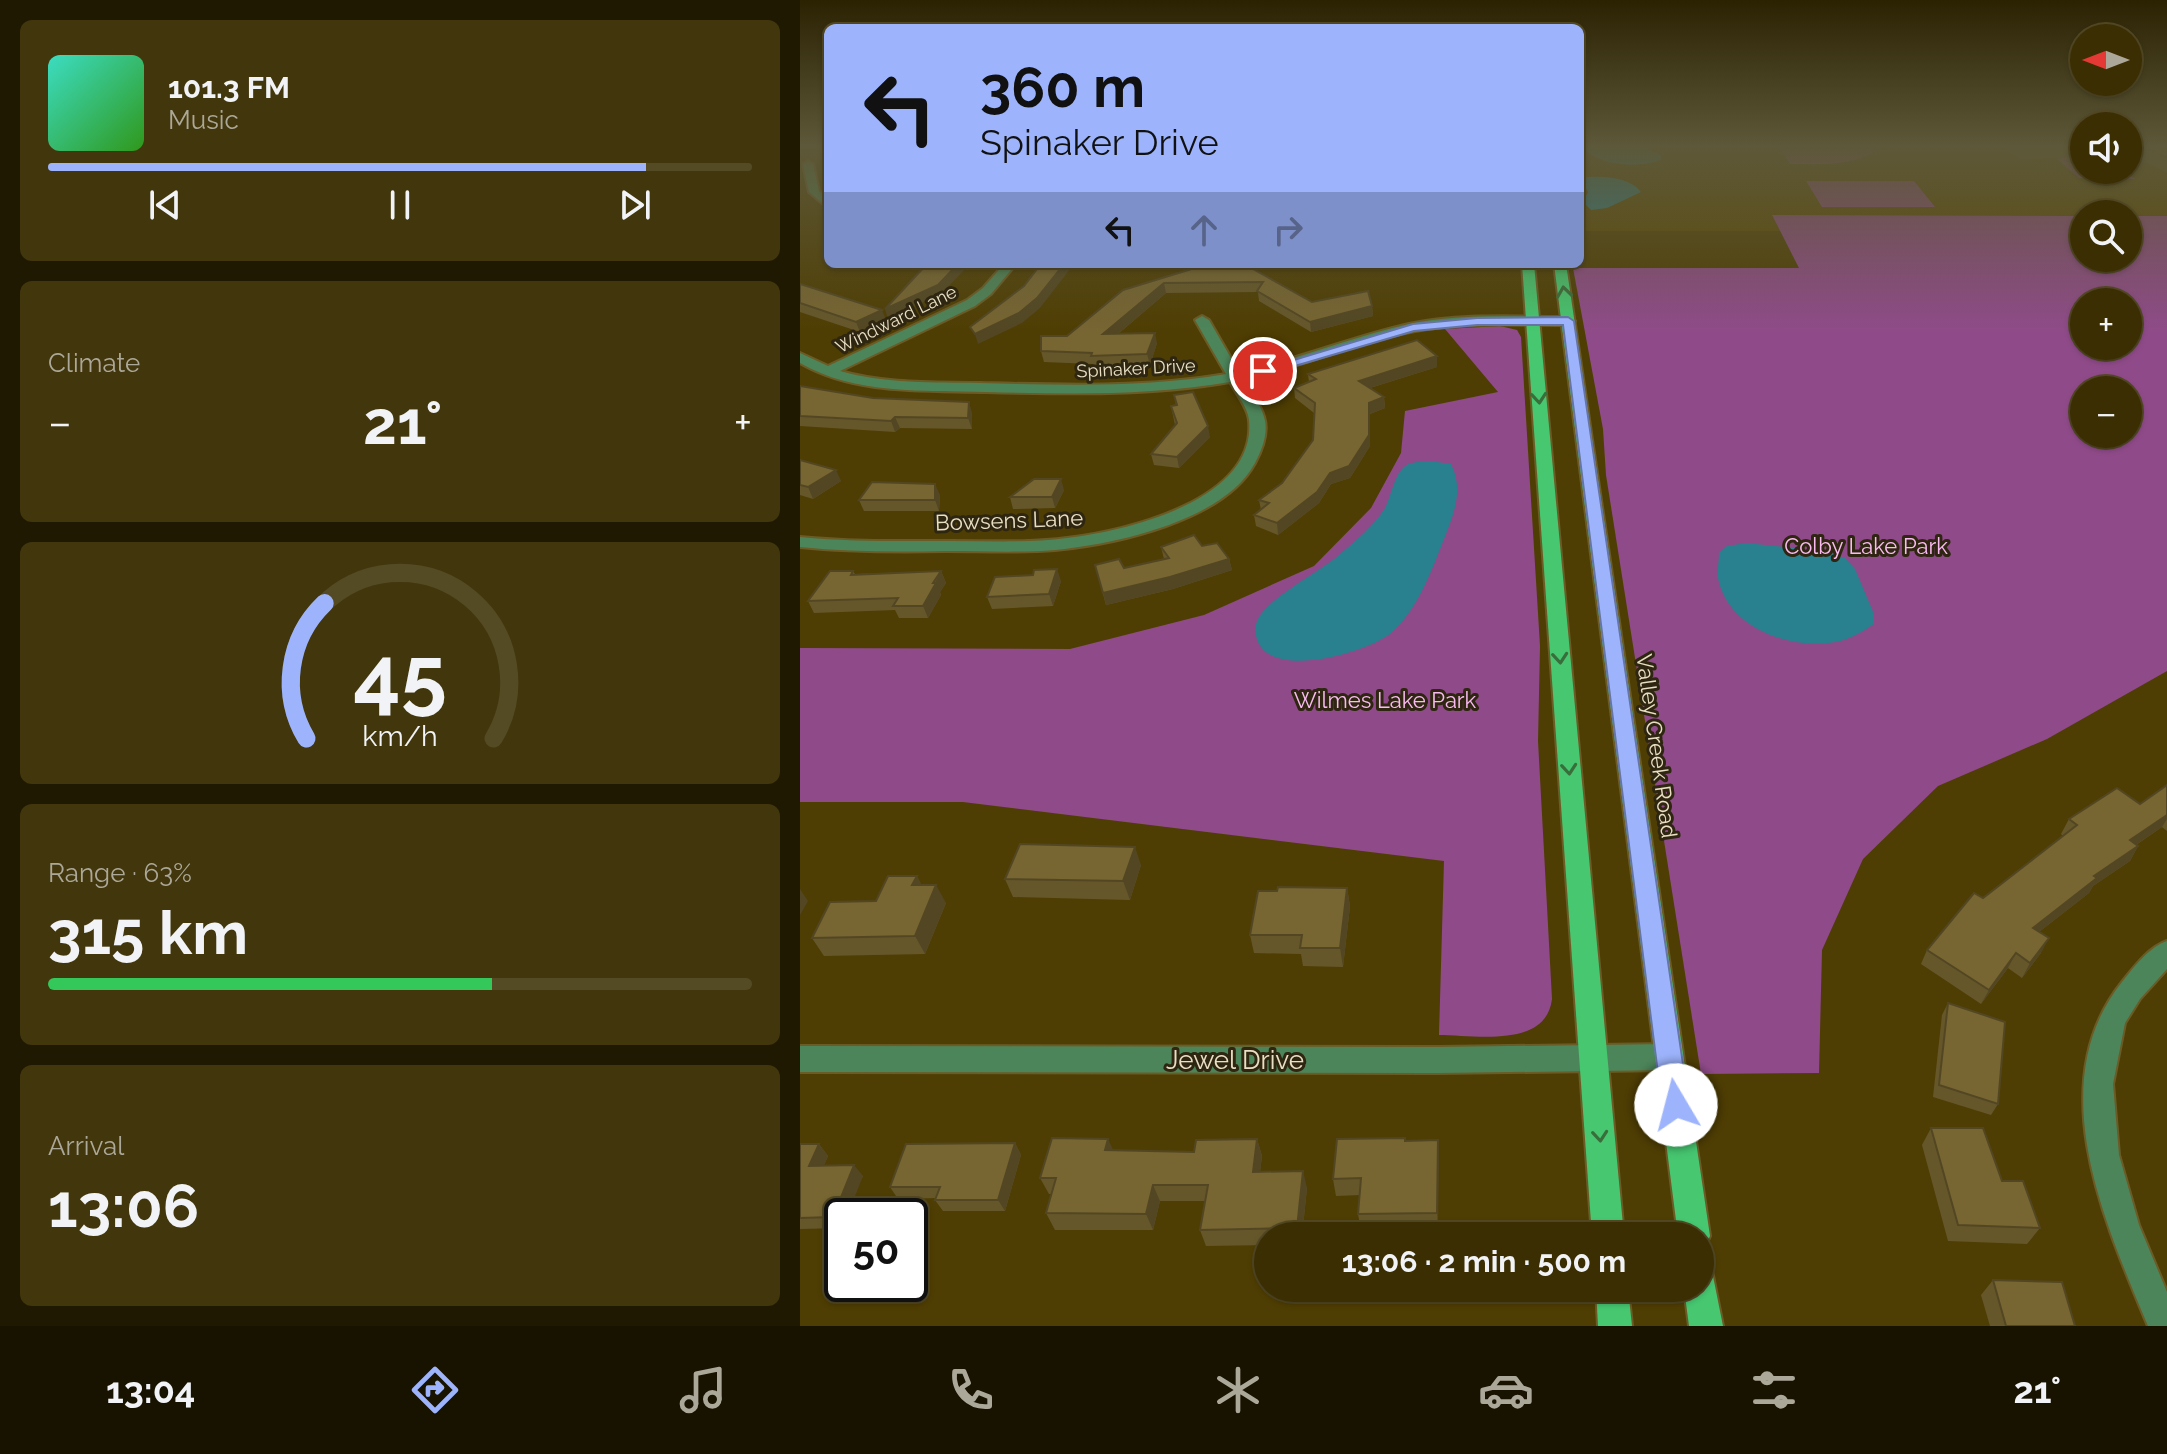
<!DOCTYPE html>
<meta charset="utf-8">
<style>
:root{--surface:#3b2e02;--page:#42360c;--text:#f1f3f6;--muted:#aca899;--line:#544a24;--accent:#9db4fd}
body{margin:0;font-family:Raleway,sans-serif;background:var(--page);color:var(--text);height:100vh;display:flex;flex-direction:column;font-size:30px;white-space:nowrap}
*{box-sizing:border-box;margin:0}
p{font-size:26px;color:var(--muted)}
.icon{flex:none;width:44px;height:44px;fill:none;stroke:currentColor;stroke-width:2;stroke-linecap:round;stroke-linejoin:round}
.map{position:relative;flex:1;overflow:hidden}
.details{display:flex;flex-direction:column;gap:20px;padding:20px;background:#201901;width:800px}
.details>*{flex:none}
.banner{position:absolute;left:24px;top:24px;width:760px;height:244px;border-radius:12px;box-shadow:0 2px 6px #0004,0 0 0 2px var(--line);background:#9db4fd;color:#111;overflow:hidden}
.needle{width:52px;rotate:270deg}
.controls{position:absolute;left:1270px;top:24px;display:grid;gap:16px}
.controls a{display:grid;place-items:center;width:72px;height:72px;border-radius:50%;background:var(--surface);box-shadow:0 2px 6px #0004,0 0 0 2px var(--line);font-size:40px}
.speed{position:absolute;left:24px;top:1198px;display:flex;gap:16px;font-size:40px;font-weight:700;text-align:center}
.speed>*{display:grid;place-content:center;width:104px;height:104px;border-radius:50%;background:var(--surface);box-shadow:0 2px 6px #0004,0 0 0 2px var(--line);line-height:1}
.speed .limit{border:4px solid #111;border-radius:12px;background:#fff;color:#111}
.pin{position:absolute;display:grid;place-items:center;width:68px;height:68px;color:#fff;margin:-34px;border:4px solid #fff;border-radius:50%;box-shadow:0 2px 8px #0007}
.me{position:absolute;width:88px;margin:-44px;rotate:352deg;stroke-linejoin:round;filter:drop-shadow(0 0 6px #0008)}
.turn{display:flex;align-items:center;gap:28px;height:168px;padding:0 24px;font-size:36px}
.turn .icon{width:104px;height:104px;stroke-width:2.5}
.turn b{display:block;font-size:56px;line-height:68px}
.lanes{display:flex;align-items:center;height:76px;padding:0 24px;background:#0003;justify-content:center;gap:40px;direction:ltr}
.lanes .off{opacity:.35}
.big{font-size:60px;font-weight:700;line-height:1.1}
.details .card{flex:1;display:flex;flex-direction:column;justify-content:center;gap:12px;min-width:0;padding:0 28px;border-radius:12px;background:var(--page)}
.details .dial{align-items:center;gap:0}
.dial svg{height:208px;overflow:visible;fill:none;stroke:var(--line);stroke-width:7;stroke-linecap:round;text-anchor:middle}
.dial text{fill:var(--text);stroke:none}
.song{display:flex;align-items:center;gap:24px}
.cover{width:96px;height:96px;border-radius:12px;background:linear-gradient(135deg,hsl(170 70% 55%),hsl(110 70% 35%))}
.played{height:8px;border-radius:4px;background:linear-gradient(90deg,var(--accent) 85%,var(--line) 85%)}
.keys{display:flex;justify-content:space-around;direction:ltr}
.heat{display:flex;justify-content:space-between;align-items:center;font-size:44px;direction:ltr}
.charge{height:12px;border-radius:6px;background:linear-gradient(90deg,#34c759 63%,var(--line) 0)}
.trip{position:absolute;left:454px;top:1222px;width:460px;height:80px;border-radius:40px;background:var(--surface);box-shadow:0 2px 6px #0004,0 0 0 2px var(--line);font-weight:700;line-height:80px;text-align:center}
.dock{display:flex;height:128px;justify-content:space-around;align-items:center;background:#181201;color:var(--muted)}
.dock .icon{width:56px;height:56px}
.dock .selected{color:var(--accent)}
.dock b{font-size:36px;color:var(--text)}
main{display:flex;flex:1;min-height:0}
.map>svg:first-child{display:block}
</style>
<main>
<section class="details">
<div class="card">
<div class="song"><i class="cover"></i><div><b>101.3 FM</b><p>Music</p></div></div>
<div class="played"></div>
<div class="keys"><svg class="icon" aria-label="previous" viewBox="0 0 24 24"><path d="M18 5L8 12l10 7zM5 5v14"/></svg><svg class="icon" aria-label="pause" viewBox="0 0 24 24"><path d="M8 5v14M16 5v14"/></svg><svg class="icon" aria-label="next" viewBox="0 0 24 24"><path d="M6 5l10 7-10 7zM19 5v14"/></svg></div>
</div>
<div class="card"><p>Climate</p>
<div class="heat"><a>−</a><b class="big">21°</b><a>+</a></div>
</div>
<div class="card dial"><svg viewBox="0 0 100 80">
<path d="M14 69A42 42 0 1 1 86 69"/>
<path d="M14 69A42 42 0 0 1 21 17" stroke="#9db4fd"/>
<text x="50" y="56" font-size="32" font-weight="700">45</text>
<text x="50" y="72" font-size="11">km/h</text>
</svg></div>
<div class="card"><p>Range · 63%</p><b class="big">315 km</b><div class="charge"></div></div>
<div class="card"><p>Arrival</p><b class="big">13:06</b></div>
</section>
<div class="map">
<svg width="1367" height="1326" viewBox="0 0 1367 1326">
<rect width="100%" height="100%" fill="#4f3e03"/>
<path fill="#5c4800" d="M780,146H1284V170H1328V146H1367V216L973,215L980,231H780Z"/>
<g fill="#8f4b89" fill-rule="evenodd">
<path d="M978,146H1078L1079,149C1054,167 1019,164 990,164Z"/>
<path d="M1266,157H1284V170H1323L1335,179L1279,178L1257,159Z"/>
<path d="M1006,181H1114L1135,207H1022Z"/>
<path d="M972,215L1284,216V258H1328V216H1367V671L1247,739L1138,786L1063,859L1022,950L1019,1073L901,1074L806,475L803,429L773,268H999ZM1284,302H1328V346H1284ZM1284,390H1328V434H1284Z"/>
<path d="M700,326L717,330L721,337L740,646L738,741L752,999C746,1049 675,1035 639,1035L644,861L163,802H0V648L270,649L404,615L514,566L571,508L601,453L605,411L698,392L645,329Z"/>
</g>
<g fill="#29808e">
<path d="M783,146H842L861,155V160C840,168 796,167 783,146Z"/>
<path d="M780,178C799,175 829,176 841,192L807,208L791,210L783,202L788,192Z"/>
<path d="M630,461L651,464C664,489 654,514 644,539C632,570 617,611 591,633C567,653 474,679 458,642C455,634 454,627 458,619C468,598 520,572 539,555C555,541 573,527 585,508C591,496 593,480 602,469C608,461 620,462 630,461Z"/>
<path d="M946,543L1024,551L1045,558L1055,569L1074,614V624C1061,633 1045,642 1028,643C985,648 927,626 918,578C917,571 919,561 919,553L927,546Z"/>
</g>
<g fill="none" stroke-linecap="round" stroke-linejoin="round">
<defs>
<g id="minor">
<path d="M8,161L13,164L19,191L28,199V208L9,192L3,164Z"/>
<path d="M204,264H216L191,294L175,306L40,371C85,384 134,382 180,383C263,385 344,388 426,374L395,320L402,316L409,320L439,372C497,360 551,337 609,324C662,313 715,317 768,317L775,321L768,325C717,325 665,322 615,331C556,342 501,367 443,380C449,391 461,404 464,417C469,432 462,450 455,463C424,521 315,544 255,550C219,553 182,551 146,551C97,552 49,552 0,547V537C51,542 101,541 152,541C190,541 229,543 267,538C327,531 457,500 449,420C448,408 436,393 430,382C349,396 268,394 186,392C124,390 55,395 0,363V353L28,366L167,300L183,288Z"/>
<path d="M1367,941V969L1340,999L1325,1023L1313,1084L1319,1155L1339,1225L1367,1292V1326H1348C1305,1223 1241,1083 1322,982C1334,967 1349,947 1367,941Z"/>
<path d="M869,1044L879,1048L883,1057L879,1066L869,1070L638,1073L0,1072V1046L638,1047Z"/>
</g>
<g id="major">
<path d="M722,264H734L824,1236H792Z"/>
<path d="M754,264H766L910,1236L905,1247L900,1249V1236H878Z"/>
<path d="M900,1267L912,1271L923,1326H889L884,1288H900Z"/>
<path d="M796,1288H828L832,1326H798Z"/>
</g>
</defs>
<use href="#minor" stroke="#6b5b26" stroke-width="4"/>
<use href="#major" stroke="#6b5b26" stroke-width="4"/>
<use href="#minor" fill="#4d855a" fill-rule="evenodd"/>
<use href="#major" fill="#46c770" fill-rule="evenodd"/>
</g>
<g fill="#66572b">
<path d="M1205,146H1284V157L1219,159Z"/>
<path d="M1328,146H1367V173L1348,163H1332L1328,159Z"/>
<path d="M444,264L512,302L572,306L573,316L511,332L459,301L458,292L366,293L318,334L357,343L350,365L293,366V364L244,362L241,351L267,336L323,290Z"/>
<path d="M0,284L86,320L60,332L0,312Z"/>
<path d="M637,367L570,388L584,397L585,408L570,414V446L550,478L531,484L519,503L478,535L456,526L454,515L461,510L459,500L482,483L513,440L514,413L495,398L494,388L509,382L508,374Z"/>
<path d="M0,386L73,398L172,413V429L100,428L95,432L0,426Z"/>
<path d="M374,395L410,437L379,468L354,465L351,454L375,425L371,406H376Z"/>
<path d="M0,460L41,481L13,499L0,495Z"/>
<path d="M264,490L255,508L213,509L210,497Z"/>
<path d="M140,495L139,511H64L59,500Z"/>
<path d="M402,546L429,559L432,570L373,589L306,605L295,565L324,568L364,559L361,547Z"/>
<path d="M53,571L55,574L141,571L146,583L140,592L141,595L128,618H99L95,610L14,613L8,601Z"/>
<path d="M261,581L253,606L192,609L187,597Z"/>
<path d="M1367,785V831L1362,827L1336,845L1338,846L1330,861L1293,886L1289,893L1239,932L1241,953L1222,978L1208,968L1181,1004L1121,964L1127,950L1183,898L1263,836L1261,834L1269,819L1340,804Z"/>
<path d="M341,865L330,900L213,897L205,879Z"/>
<path d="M117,876L121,885L146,903L125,954L24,956L12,938L76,901Z"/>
<path d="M547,888L550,906L543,967L503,966L501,954L454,953L450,935L477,891Z"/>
<path d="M1148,1003L1198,1104L1191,1115L1133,1097L1142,1015Z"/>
<path d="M1131,1128L1202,1181L1240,1228L1227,1244L1148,1241L1122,1145Z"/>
<path d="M457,1139L462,1156L460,1172L507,1188L502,1236H468V1245L406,1246L400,1230L405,1201H360L353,1230H255L246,1213L252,1194H249L240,1178L313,1150L394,1152Z"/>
<path d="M638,1140V1230H561L558,1214L560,1195L536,1196L533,1179L605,1141Z"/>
<path d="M215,1143L221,1155L205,1211H143L135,1200L136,1198L98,1199L90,1187Z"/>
<path d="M0,1144H19L28,1156L24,1165L63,1176L42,1216V1228L0,1229Z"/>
<path d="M1193,1280L1275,1326H1190L1181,1295Z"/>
</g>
<g fill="#534723">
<path d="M158,264H170L141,294L88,319L85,309Z"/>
<path d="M264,264H274L240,308L222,323L178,344L175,334Z"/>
<path d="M364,283L366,293L305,345L303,334Z"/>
<path d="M572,306L573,316L511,332L510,322Z"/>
<path d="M82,310L86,320L60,332L56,322Z"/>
<path d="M355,333L357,343L350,365L347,354Z"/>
<path d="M637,356V367L560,391L559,381Z"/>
<path d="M584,397L585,408L570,414V446L550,478L531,484L519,503L478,535L477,523L569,403Z"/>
<path d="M169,402L172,413V429L168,418Z"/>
<path d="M95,417L100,428L95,432L91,421Z"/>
<path d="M408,426L410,437L379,468L377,457Z"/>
<path d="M36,470L41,481L13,499L8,487Z"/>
<path d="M261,479L264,490L255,508L252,497Z"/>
<path d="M135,484L140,495L139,511L135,500Z"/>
<path d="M429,559L432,570L373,589L306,605L303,593Z"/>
<path d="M257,569L261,581L253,606L249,594Z"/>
<path d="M141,571L146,583L140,592L141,595L128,618L123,606Z"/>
<path d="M1367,815V819L1362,827L1321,855L1330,840Z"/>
<path d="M1338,846L1330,861L1293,886L1289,893L1225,943L1233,928L1294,876Z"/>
<path d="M335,847L341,865L330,900L323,881Z"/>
<path d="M117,876L126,894L112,885Z"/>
<path d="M136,885L146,903L125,954L115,936Z"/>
<path d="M547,888L550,906L543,967L540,948Z"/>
<path d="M0,889L8,901L0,915Z"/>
<path d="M1249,938L1241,953L1222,978L1230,963Z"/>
<path d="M1216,953L1208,968L1181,1004L1189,990Z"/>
<path d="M308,1139L316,1156L305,1150Z"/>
<path d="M457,1139L462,1156L458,1189L453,1172Z"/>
<path d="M638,1140L639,1157L638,1230L637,1213Z"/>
<path d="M215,1143L221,1155L205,1211L198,1200Z"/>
<path d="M19,1144L28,1156L19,1177L9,1166Z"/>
<path d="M54,1165L63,1176L47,1216H42V1228L33,1217Z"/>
<path d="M503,1171L507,1188L502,1236H499L497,1228Z"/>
<path d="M353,1185L360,1201L353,1230L346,1214Z"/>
</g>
<g fill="#776532" stroke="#534723" stroke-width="2">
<path d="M1330,146H1367V158L1352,150H1337Z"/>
<path d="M127,264H158L138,285L85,309Z"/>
<path d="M241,264H264L237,298L219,313L175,334L170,327L224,286Z"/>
<path d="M408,264H444L512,302L568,291L572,306L510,322L457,291L463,282L364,283L303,334L355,333L347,354L291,356L292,353L241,351V336H267L323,290Z"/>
<path d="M0,284L82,310L56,322L0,303Z"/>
<path d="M617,340L637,356L559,381L584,397L569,403V435L549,466L530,473L517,492L477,523L454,515L469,503L459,500L482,483L513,440L515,403L494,388L516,379L508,374Z"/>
<path d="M0,386L73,398L169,402L168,418L95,417L91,421L0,416Z"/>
<path d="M393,392L408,426L377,457L351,454L377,423L371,406L377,405L374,395Z"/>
<path d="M0,460L36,470L8,487L0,485Z"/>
<path d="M234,479H261L252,497H210Z"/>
<path d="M72,482L135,484V500H59Z"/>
<path d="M394,535L402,546L417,543L429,559L370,577L303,593L295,565L319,559L324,568L369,558L361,547Z"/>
<path d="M257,569L249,594L187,597L195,577L233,575L234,570Z"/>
<path d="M30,571H53L51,575L141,571L133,583H136L123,606H93L98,598L8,601Z"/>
<path d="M1367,785V815L1330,840L1338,846L1294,876L1297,878L1233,928L1249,938L1230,963L1216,953L1189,990L1127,950L1174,893L1183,898L1277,825L1269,819L1317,788L1340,804Z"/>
<path d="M220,844L335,847L323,881L205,879Z"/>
<path d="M88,876H117L112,885H136L115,936L12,938L30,902L76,901Z"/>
<path d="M478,887L547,888L540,948H500L502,935H450L458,891H477Z"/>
<path d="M1148,1003L1205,1022L1198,1104L1139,1085Z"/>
<path d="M1131,1128H1183L1202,1181H1223L1240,1228L1158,1225Z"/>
<path d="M252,1138L308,1139L305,1150L394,1152L396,1140L457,1139L453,1172L503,1171L497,1228L400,1230L408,1185H353L346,1214L246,1213L256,1178H240Z"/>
<path d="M605,1138V1141L638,1140L637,1213L558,1214L561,1178L533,1179L537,1139Z"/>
<path d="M215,1143L198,1200H135L140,1187H90L106,1144Z"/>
<path d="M0,1144H19L9,1166L54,1165L33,1217L0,1218Z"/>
<path d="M1193,1280L1262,1282L1275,1326H1206Z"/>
</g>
<defs><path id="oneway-chevron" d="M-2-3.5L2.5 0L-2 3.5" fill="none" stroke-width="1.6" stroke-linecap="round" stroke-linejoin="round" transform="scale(2)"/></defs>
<g stroke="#396e3b">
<use href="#oneway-chevron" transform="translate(764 292) rotate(-98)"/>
<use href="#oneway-chevron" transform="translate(739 398) rotate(85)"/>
<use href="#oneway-chevron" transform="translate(760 658) rotate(85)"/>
<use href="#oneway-chevron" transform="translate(769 769) rotate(85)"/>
<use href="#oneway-chevron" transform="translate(800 1136) rotate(85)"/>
</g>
<linearGradient id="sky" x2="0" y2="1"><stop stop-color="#2b2202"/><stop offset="0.44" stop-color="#5d5839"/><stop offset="1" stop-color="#5d5839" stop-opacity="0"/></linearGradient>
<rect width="1367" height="332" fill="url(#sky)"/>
<path fill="#9db4fd" stroke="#6675a4" stroke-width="2" d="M768,317L774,321L889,1105L885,1114L876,1118L866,1114L862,1105L763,325H677L614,331L468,374L457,371L613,324L677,318Z"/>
<g text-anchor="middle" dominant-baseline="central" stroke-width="6" stroke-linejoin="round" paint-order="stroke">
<g font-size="18" fill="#e9dfc4" stroke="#2e2610">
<text transform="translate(96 319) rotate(-26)">Windward Lane</text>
<text transform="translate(336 368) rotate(-3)">Spinaker Drive</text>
</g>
<g font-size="22" fill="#e9dfc4" stroke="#2e2610">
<text transform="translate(209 520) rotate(-2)">Bowsens Lane</text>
<text transform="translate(857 746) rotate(82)">Valley Creek Road</text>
</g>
<g font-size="22" fill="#fabbf2" stroke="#2e2610">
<text x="1066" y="546">Colby Lake Park</text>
<text x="585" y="700">Wilmes Lake Park</text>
</g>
<g font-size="26" fill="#e9dfc4" stroke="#2e2610">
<text x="435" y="1060">Jewel Drive</text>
</g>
</g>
</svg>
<div class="controls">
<a><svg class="needle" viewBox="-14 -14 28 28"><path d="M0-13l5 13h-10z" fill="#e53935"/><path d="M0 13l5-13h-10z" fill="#aca899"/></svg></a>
<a><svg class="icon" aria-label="sound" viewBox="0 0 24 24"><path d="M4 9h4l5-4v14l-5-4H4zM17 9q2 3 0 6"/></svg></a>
<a><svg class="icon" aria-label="search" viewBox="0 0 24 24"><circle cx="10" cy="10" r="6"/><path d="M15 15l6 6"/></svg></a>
<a>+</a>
<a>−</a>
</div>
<div class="speed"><div class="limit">50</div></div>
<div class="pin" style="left:463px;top:371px;background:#d93025"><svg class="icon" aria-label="arrive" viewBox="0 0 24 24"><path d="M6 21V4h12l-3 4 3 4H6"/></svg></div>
<svg class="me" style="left:876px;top:1105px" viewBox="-20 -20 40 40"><circle r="19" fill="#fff"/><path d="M0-13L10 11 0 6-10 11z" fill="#9db4fd"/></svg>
<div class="trip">13:06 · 2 min · 500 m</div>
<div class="banner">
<div class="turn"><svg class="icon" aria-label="left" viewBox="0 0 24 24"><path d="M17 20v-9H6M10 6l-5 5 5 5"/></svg><div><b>360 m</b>Spinaker Drive</div></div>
<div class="lanes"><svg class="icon" aria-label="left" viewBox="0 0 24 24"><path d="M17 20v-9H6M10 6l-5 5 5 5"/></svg><svg class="icon off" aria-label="ahead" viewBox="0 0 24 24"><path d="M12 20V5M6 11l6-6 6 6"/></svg><svg class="icon off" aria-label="right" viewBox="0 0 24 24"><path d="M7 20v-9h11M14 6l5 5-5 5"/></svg></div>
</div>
</div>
</main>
<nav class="dock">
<b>13:04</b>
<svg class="icon selected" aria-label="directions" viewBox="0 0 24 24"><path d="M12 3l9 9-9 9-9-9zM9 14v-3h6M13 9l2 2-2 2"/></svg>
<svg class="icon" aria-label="music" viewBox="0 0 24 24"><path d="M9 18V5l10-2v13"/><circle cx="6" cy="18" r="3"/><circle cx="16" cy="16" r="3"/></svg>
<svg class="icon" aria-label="phone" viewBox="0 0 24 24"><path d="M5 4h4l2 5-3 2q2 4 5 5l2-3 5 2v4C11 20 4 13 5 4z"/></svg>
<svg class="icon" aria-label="climate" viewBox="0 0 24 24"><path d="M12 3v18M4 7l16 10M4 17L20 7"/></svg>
<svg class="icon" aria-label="car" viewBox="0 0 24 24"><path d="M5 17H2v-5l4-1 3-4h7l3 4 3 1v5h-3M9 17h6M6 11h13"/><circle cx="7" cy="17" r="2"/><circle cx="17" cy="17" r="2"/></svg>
<svg class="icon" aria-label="filters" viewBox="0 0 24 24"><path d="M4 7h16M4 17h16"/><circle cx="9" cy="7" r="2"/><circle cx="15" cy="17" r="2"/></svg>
<b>21°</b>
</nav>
